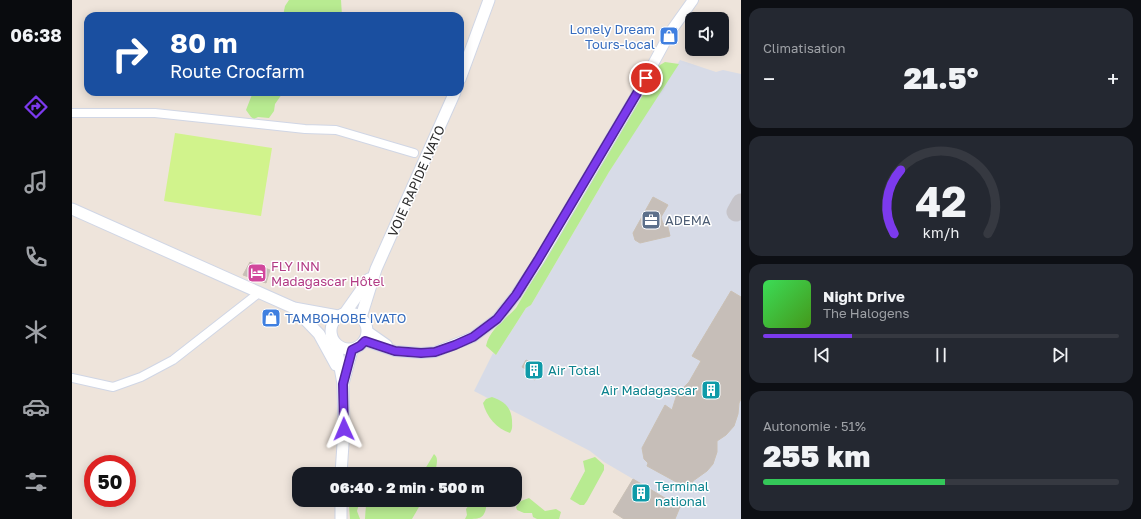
<!DOCTYPE html>
<html lang="fr">
<meta charset="utf-8">
<style>
:root{--surface:#171b24;--page:#242831;--text:#f1f3f6;--muted:#9ea1a6;--line:#363941;--accent:#7c3aed}
body{margin:0;font-family:"Golos Text",sans-serif;background:var(--page);color:var(--text);height:100vh;display:flex;flex-direction:column;font-size:15px;white-space:nowrap}
*{box-sizing:border-box;margin:0}
p{font-size:13px;color:var(--muted)}
.icon{flex:none;width:22px;height:22px;fill:none;stroke:currentColor;stroke-width:2;stroke-linecap:round;stroke-linejoin:round}
.map{position:relative;flex:1;overflow:hidden}
.details{display:flex;flex-direction:column;gap:8px;padding:8px;background:#0d0f14;width:400px}
.details>*{flex:none}
.top-card{position:absolute;left:12px;top:12px;width:380px;height:84px;border-radius:12px;box-shadow:0 2px 10px #0003;background:#1a4fa0;color:#fff;overflow:hidden}
.controls{position:absolute;left:613px;top:12px;display:grid;gap:8px}
.controls a{display:grid;place-items:center;width:44px;height:44px;border-radius:8px;background:var(--surface);box-shadow:0 2px 10px #0003;font-size:20px}
.speed{position:absolute;left:12px;top:455px;display:flex;gap:8px;font-size:20px;font-weight:700;text-align:center}
.speed>*{display:grid;place-content:center;width:52px;height:52px;border-radius:50%;background:var(--surface);box-shadow:0 2px 10px #0003;line-height:1}
.speed .limit{border:6px solid #d22;background:#fff;color:#111}
.pin{position:absolute;display:grid;place-items:center;width:34px;height:34px;color:#fff;margin:-17px;border:2px solid #fff;border-radius:50%;box-shadow:0 1px 4px #0007}
.me{position:absolute;width:44px;margin:-22px;rotate:359deg;stroke-linejoin:round;filter:drop-shadow(0 0 3px #0008)}
.turn{display:flex;align-items:center;gap:14px;height:84px;padding:0 20px;font-size:18px}
.turn .icon{width:52px;height:52px;stroke-width:2.5}
.turn b{display:block;font-size:28px;line-height:34px}
.big{font-size:30px;font-weight:800;line-height:1.1}
.details .widget{flex:1;display:flex;flex-direction:column;justify-content:center;gap:6px;min-width:0;padding:0 14px;border-radius:12px;background:var(--page)}
.details .dial{align-items:center;gap:0}
.dial svg{height:104px;overflow:visible;fill:none;stroke:var(--line);stroke-width:7;stroke-linecap:round;text-anchor:middle}
.dial text{fill:var(--text);stroke:none}
.song{display:flex;align-items:center;gap:12px}
.cover{width:48px;height:48px;border-radius:6px;background:linear-gradient(135deg,hsl(130 70% 55%),hsl(100 70% 35%))}
.played{height:4px;border-radius:2px;background:linear-gradient(90deg,var(--accent) 25%,var(--line) 25%)}
.keys{display:flex;justify-content:space-around;direction:ltr}
.heat{display:flex;justify-content:space-between;align-items:center;font-size:22px;direction:ltr}
.charge{height:6px;border-radius:3px;background:linear-gradient(90deg,#34c759 51%,var(--line) 0)}
.trip{position:absolute;left:220px;top:467px;width:230px;height:40px;border-radius:12px;background:var(--surface);box-shadow:0 2px 10px #0003;font-weight:800;line-height:40px;text-align:center}
main{display:flex;flex:1;min-height:0}
.tabs{display:flex;flex-direction:column;width:72px;justify-content:space-around;align-items:center;background:#090b0e;color:var(--muted)}
.tabs .icon{width:28px;height:28px}
.tabs .active{color:var(--accent)}
.tabs b{font-size:18px;color:var(--text)}
.map>svg:first-child{display:block}
</style>
<main>
<nav class="tabs">
<b>06:38</b>
<svg class="icon active" aria-label="directions" viewBox="0 0 24 24"><path d="M12 3l9 9-9 9-9-9zM9 14v-3h6M13 9l2 2-2 2"/></svg>
<svg class="icon" aria-label="music" viewBox="0 0 24 24"><path d="M9 18V5l10-2v13"/><circle cx="6" cy="18" r="3"/><circle cx="16" cy="16" r="3"/></svg>
<svg class="icon" aria-label="phone" viewBox="0 0 24 24"><path d="M5 4h4l2 5-3 2q2 4 5 5l2-3 5 2v4C11 20 4 13 5 4z"/></svg>
<svg class="icon" aria-label="climate" viewBox="0 0 24 24"><path d="M12 3v18M4 7l16 10M4 17L20 7"/></svg>
<svg class="icon" aria-label="car" viewBox="0 0 24 24"><path d="M5 17H2v-5l4-1 3-4h7l3 4 3 1v5h-3M9 17h6M6 11h13"/><circle cx="7" cy="17" r="2"/><circle cx="17" cy="17" r="2"/></svg>
<svg class="icon" aria-label="filters" viewBox="0 0 24 24"><path d="M4 7h16M4 17h16"/><circle cx="9" cy="7" r="2"/><circle cx="15" cy="17" r="2"/></svg>
</nav>
<div class="map">
<svg width="669" height="519" viewBox="0 0 669 519">
<rect width="100%" height="100%" fill="#eee4db"/>
<path fill="#d7dbe7" d="M608,60L644,72L651,70L669,74V519H552L541,512L561,479L532,462L518,451L402,391L421,353L424,355L454,308L459,305L537,172Z"/>
<g fill="#b8eb91">
<path d="M217,0H269L270,16H211L213,6Z"/>
<path d="M593,62L607,64L537,172L459,305L454,308L424,355L414,346C417,330 433,320 444,308L584,70L588,65Z"/>
<path d="M181,92H210V94L203,104L202,111L197,118L186,117L182,119L179,117L174,110Z"/>
<path d="M420,397C432,401 439,407 440,420C440,425 441,429 438,433C425,429 414,416 411,403L414,399Z"/>
<path d="M362,454C368,459 363,466 364,474H348L350,470L353,469Z"/>
<path d="M523,457L532,465V470L515,501L512,505H508L498,499L513,471L511,461Z"/>
<path d="M457,498L473,511L484,509L489,512L487,519H465L461,517L460,513H452L445,510L444,507L449,501Z"/>
<path d="M284,500L287,504L285,511L288,519H278L277,506L280,501Z"/>
<path d="M308,500H351L340,519H293L294,504Z"/>
<path d="M401,500L415,501C413,519 410,519 393,519L395,515L394,509Z"/>
</g>
<path fill="#d1f38c" d="M103,133L200,148L189,216L92,201Z"/>
<g fill="none" stroke-linecap="round" stroke-linejoin="round">
<path stroke="#c6c4c9" stroke-width="19" d="M664,212L669,203"/>
</g>
<g fill="#c6beb8" stroke="#cac0b4">
<path d="M581,197L596,205L589,217L591,224L595,223L598,236L568,243L563,240L561,233Z"/>
<path d="M178,262L198,270L194,283L171,275Z"/>
<path d="M659,291L669,297V399L667,403L666,414L662,426L654,435L645,441V452L641,464L635,471L621,481L617,489L575,466L576,463L572,459L570,448L593,405L600,410L605,394L617,382L629,361L620,356Z"/>
<path d="M454,360L470,368L463,380L456,376L459,372L450,367Z"/>
<path d="M561,479L608,507L603,519H552L541,512Z"/>
</g>
<g fill="none" stroke-linecap="round" stroke-linejoin="round">
<defs>
<g id="minor">
<path d="M0,113H83L233,129L264,130L342,153"/>
<path d="M0,378L41,387L69,377L101,360L188,292"/>
</g>
<g id="tertiary">
<path d="M295,331L315,345"/>
<path d="M293,341L323,351L349,353L363,352L401,337L425,319L444,295L467,260L562,99L599,31L621,0"/>
</g>
<g id="secondary">
<path d="M388,79L417,0"/>
<path d="M0,209L222,308L266,316"/>
<path d="M222,308L247,334L264,365"/>
<circle cx="277" cy="331" r="18"/>
<path d="M273,313L297,279"/>
<path d="M289,317L304,269L383,92"/>
<path d="M264,345L271,384L272,429L269,474"/>
<path d="M272,380L280,350"/>
<path d="M269,500V519"/>
</g>
</defs>
<use href="#minor" stroke="#d0d6e5" stroke-width="10"/>
<use href="#tertiary" stroke="#d0d6e5" stroke-width="12"/>
<use href="#secondary" stroke="#d0d6e5" stroke-width="13"/>
<use href="#minor" stroke="#fff" stroke-width="8"/>
<use href="#tertiary" stroke="#fff" stroke-width="10"/>
<use href="#secondary" stroke="#fff" stroke-width="11"/>
</g>
<g fill="none" stroke-linecap="round" stroke-linejoin="round">
<defs>
<path id="route" d="M272,429L271,384L280,350L288,346L293,341L323,351L349,353L363,352L383,345L401,337L425,319L444,295L466,260L574,78"/>
</defs>
<use href="#route" stroke="#51269a" stroke-width="10"/>
<use href="#route" stroke="#7c3aed" stroke-width="7"/>
</g>
<defs>
<symbol id="shop-square" viewBox="-11 -11 22 22"><rect x="-9" y="-9" width="18" height="18" rx="4" fill="#3f7fe0" stroke="#fff"/><path d="M-5-2.5h2.3a2.7 3.5 0 0 1 5.4 0H5L5.5 6h-11ZM-1.5-2.5h3a1.5 2.3 0 0 0-3 0Z" fill="#fff"/></symbol>
<symbol id="office-square" viewBox="-11 -11 22 22"><rect x="-9" y="-9" width="18" height="18" rx="4" fill="#5c6f8a" stroke="#fff"/><path d="M-6-3h4V-5.5h4V-3h4V5H-6ZM-1-4.5V-3h2v-1.5ZM-6 0V1H6V0Z" fill="#fff"/></symbol>
<symbol id="hotel-square" viewBox="-11 -11 22 22"><rect x="-9" y="-9" width="18" height="18" rx="4" fill="#d1479c" stroke="#fff"/><path d="M-6-4.5h1.5V1H6V5H4.5V3h-9V5H-6ZM-4 0a1.8 1.8 0 1 1 3.6 0ZM.5 0V-2.5h3Q6-2.5 6 0Z" fill="#fff"/></symbol>
<symbol id="building-square" viewBox="-11 -11 22 22"><rect x="-9" y="-9" width="18" height="18" rx="4" fill="#0f9aa8" stroke="#fff"/><path d="M-4-6H4V6H1V3H-1V6H-4ZM-2.5-4.3h1.7v1.8h-1.7ZM.8-4.3h1.7v1.8H.8ZM-2.5-1h1.7V.8h-1.7ZM.8-1h1.7V.8H.8Z" fill="#fff"/></symbol>
</defs>
<g fill-rule="evenodd">
<use href="#shop-square" x="586" y="25" width="22" height="22"/>
<use href="#office-square" x="568" y="209" width="22" height="22"/>
<use href="#hotel-square" x="174" y="262" width="22" height="22"/>
<use href="#shop-square" x="188" y="307" width="22" height="22"/>
<use href="#building-square" x="451" y="359" width="22" height="22"/>
<use href="#building-square" x="628" y="379" width="22" height="22"/>
<use href="#building-square" x="558" y="482" width="22" height="22"/>
</g>
<g text-anchor="middle" dominant-baseline="central" stroke-width="3" stroke-linejoin="round" paint-order="stroke">
<g font-size="13" fill="#366cbe" stroke="#fff" text-anchor="end">
<text x="583" y="29">Lonely Dream<tspan x="583" dy="15">Tours-local</tspan></text>
<text x="213" y="318" text-anchor="start">TAMBOHOBE IVATO</text>
</g>
<g font-size="13" fill="#2b2b2b" stroke="#fff">
<text transform="translate(344 181) rotate(-66)">VOIE RAPIDE IVATO</text>
</g>
<g font-size="13" fill="#4e5e75" stroke="#fff" text-anchor="start">
<text x="593" y="220">ADEMA</text>
</g>
<g font-size="13" fill="#b23c85" stroke="#fff" text-anchor="start">
<text x="199" y="266">FLY INN<tspan x="199" dy="15">Madagascar Hôtel</tspan></text>
</g>
<g font-size="13" fill="#0d838f" stroke="#fff" text-anchor="start">
<text x="476" y="370">Air Total</text>
<text x="625" y="390" text-anchor="end">Air Madagascar</text>
<text x="583" y="486">Terminal<tspan x="583" dy="15">national</tspan></text>
</g>
</g>
</svg>
<div class="controls">
<a><svg class="icon" aria-label="sound" viewBox="0 0 24 24"><path d="M4 9h4l5-4v14l-5-4H4zM17 9q2 3 0 6"/></svg></a>
</div>
<div class="speed"><div class="limit">50</div></div>
<div class="pin" style="left:574px;top:78px;background:#d93025"><svg class="icon" aria-label="arrive" viewBox="0 0 24 24"><path d="M6 21V4h12l-3 4 3 4H6"/></svg></div>
<svg class="me" style="left:272px;top:429px" viewBox="-20 -20 40 40"><path d="M0-17L14 15 0 8-14 15z" fill="#7c3aed" stroke="#fff" stroke-width="4"/></svg>
<div class="trip">06:40 · 2 min · 500 m</div>
<div class="top-card">
<div class="turn"><svg class="icon" aria-label="right" viewBox="0 0 24 24"><path d="M7 20v-9h11M14 6l5 5-5 5"/></svg><div><b>80 m</b>Route Crocfarm</div></div>
</div>
</div>
<section class="details">
<div class="widget"><p>Climatisation</p>
<div class="heat"><a>−</a><b class="big">21.5°</b><a>+</a></div>
</div>
<div class="widget dial"><svg viewBox="0 0 100 80">
<path d="M14 69A42 42 0 1 1 86 69"/>
<path d="M14 69A42 42 0 0 1 19 20" stroke="#7c3aed"/>
<text x="50" y="56" font-size="32" font-weight="700">42</text>
<text x="50" y="72" font-size="11">km/h</text>
</svg></div>
<div class="widget">
<div class="song"><i class="cover"></i><div><b>Night Drive</b><p>The Halogens</p></div></div>
<div class="played"></div>
<div class="keys"><svg class="icon" aria-label="previous" viewBox="0 0 24 24"><path d="M18 5L8 12l10 7zM5 5v14"/></svg><svg class="icon" aria-label="pause" viewBox="0 0 24 24"><path d="M8 5v14M16 5v14"/></svg><svg class="icon" aria-label="next" viewBox="0 0 24 24"><path d="M6 5l10 7-10 7zM19 5v14"/></svg></div>
</div>
<div class="widget"><p>Autonomie · 51%</p><b class="big">255 km</b><div class="charge"></div></div>
</section>
</main>
